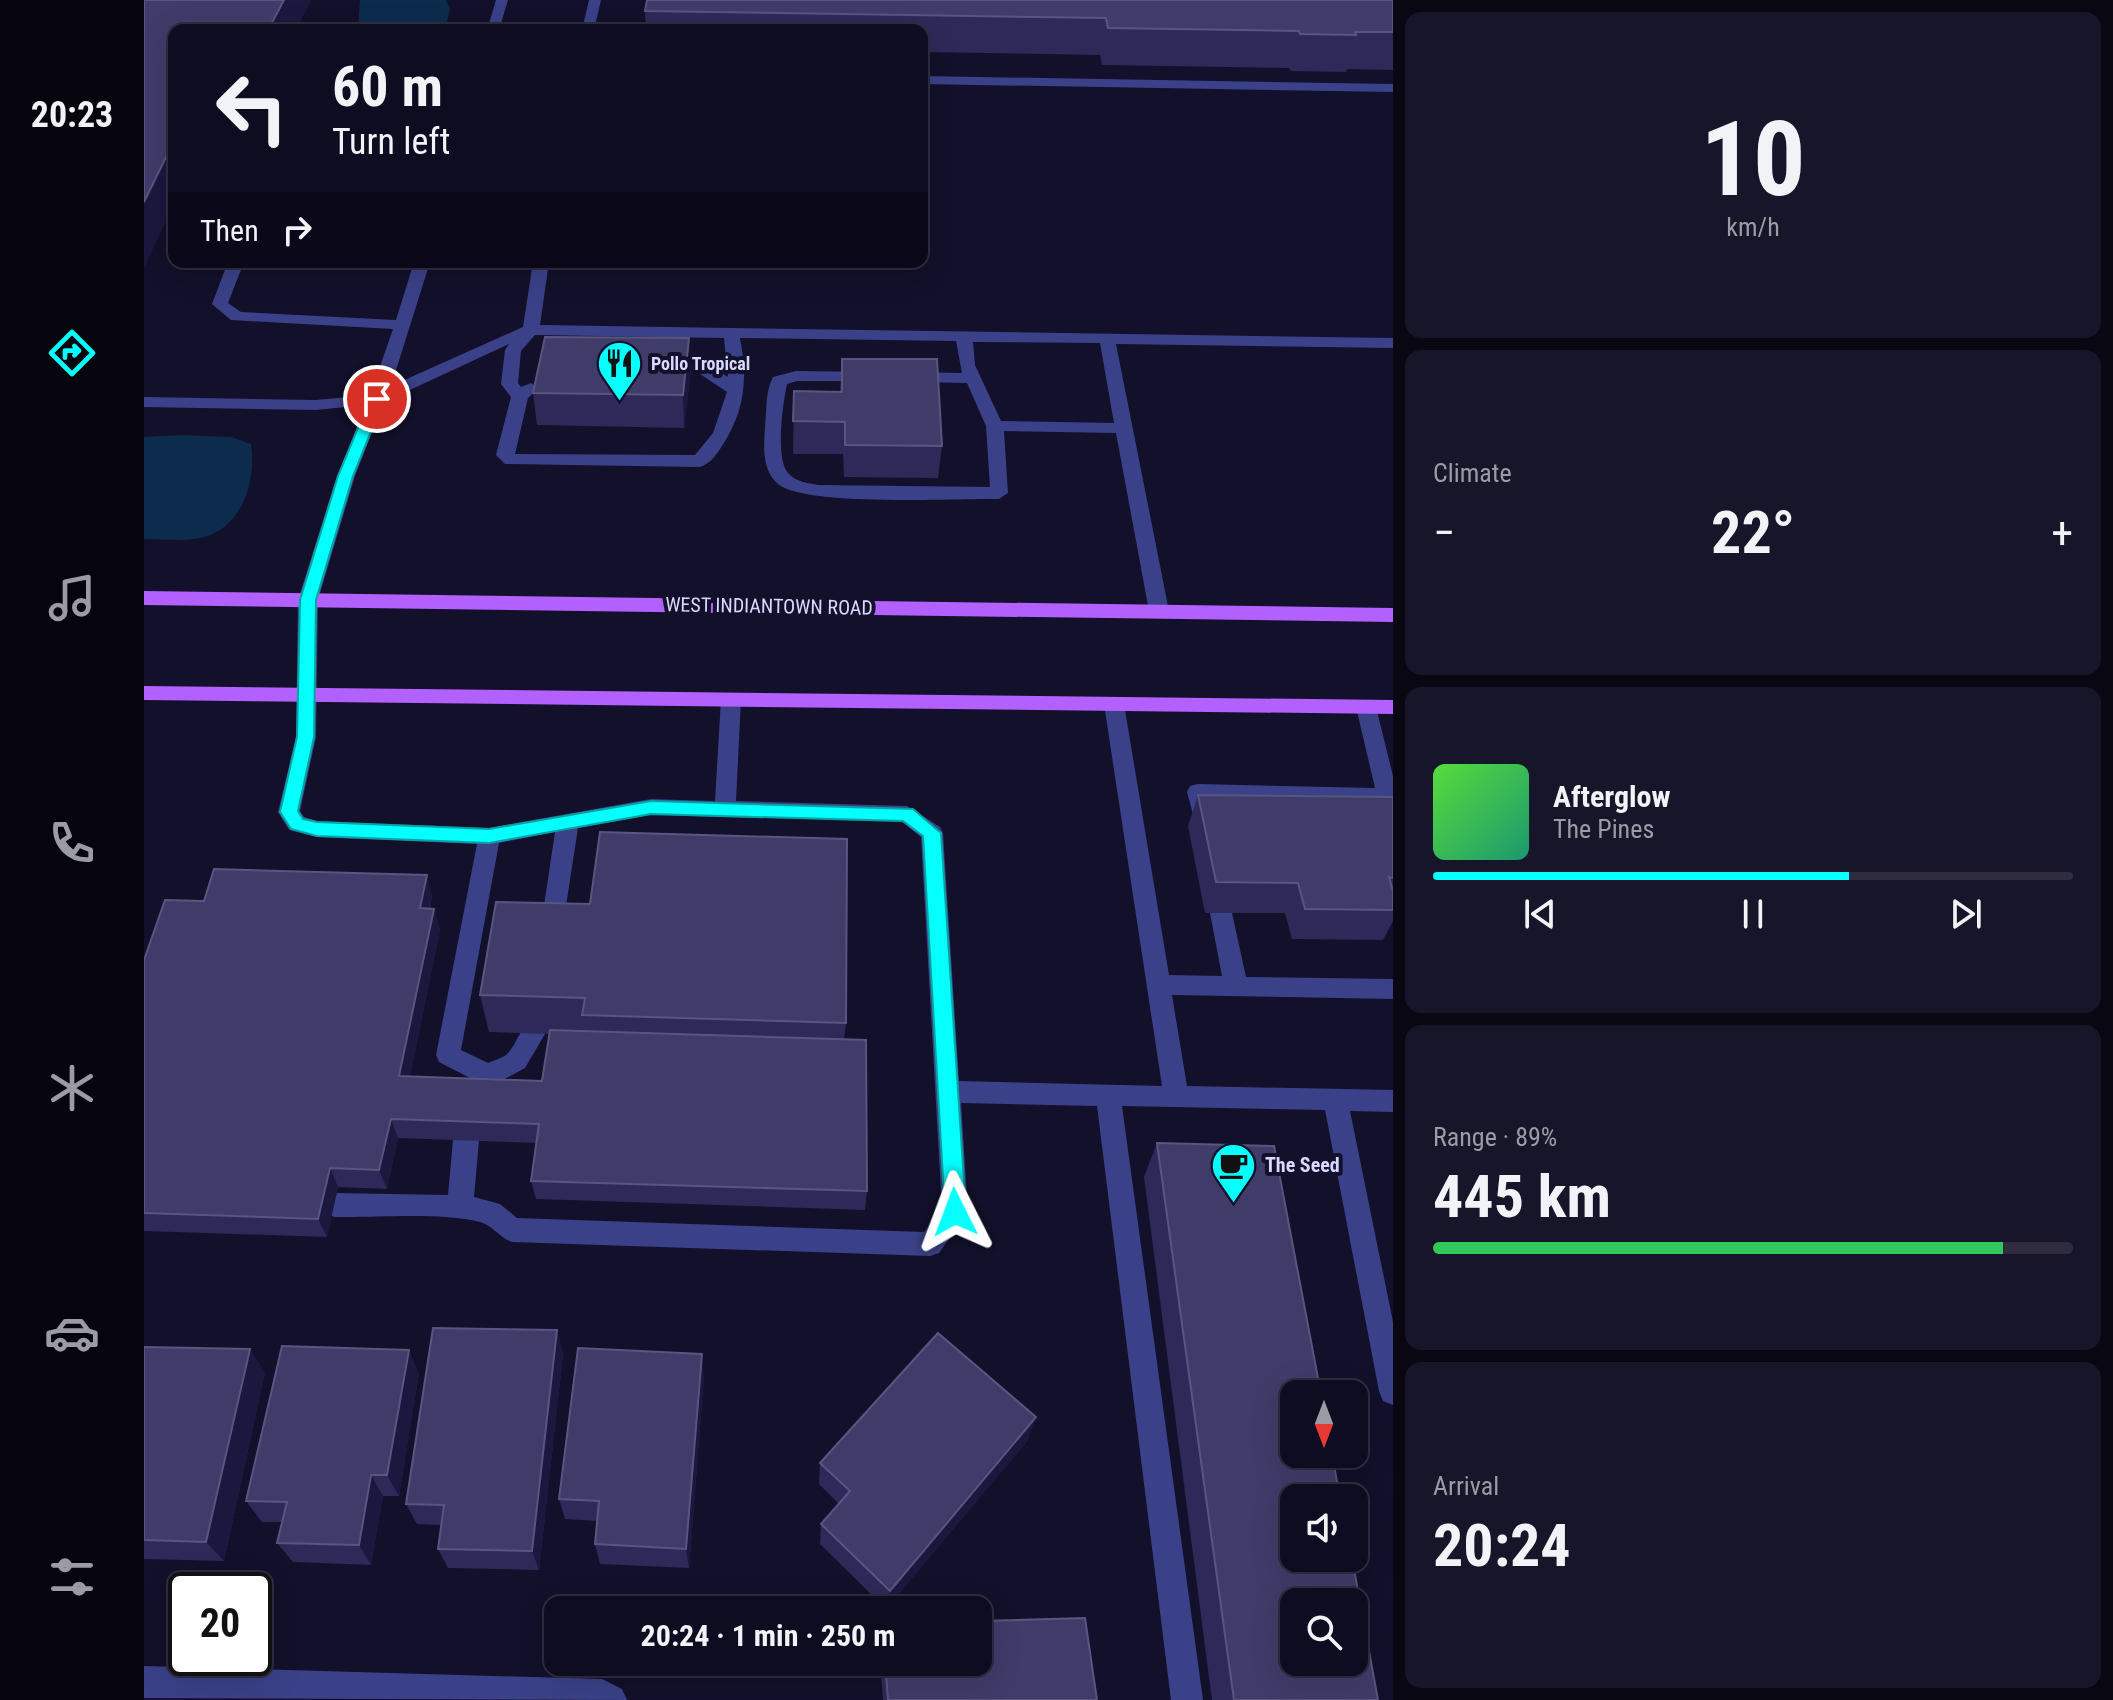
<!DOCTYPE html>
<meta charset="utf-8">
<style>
:root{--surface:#0e0c20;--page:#171529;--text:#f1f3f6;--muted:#9b9ba5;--line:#2e2c3e;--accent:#05fffd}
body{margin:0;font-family:"Roboto Condensed",sans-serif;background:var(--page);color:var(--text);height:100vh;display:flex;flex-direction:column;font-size:30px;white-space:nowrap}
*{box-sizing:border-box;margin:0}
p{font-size:26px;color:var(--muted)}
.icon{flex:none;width:44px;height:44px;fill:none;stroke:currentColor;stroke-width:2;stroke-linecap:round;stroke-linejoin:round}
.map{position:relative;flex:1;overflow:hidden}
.panel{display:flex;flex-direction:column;gap:12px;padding:12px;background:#080712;width:720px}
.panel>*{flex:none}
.banner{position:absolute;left:24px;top:24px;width:760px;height:244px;border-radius:16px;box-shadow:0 8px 32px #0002,0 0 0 2px var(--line);background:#0e0c20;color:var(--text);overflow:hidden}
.needle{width:52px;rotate:180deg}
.tools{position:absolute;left:1136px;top:1380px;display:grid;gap:16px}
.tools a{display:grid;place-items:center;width:88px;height:88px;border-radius:16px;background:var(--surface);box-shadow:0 8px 32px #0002,0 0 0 2px var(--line);font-size:40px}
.speed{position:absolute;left:24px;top:1572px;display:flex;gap:16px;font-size:40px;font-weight:700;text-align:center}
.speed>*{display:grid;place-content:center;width:104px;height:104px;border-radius:50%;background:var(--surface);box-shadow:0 8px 32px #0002,0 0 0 2px var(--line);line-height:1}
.speed .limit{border:4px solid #111;border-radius:12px;background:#fff;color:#111}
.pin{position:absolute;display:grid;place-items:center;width:68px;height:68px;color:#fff;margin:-34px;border:4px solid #fff;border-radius:50%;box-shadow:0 2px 8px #0007}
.me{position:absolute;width:88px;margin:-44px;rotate:357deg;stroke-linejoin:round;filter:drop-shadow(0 0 6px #0008)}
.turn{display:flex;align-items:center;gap:28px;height:168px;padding:0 32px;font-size:36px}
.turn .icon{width:104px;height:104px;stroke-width:2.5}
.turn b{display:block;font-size:56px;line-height:68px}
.then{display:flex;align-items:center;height:76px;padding:0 32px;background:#0003;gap:16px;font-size:30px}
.big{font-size:60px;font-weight:700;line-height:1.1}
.panel .card{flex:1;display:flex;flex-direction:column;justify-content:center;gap:12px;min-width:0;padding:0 28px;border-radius:16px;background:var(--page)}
.panel .dial{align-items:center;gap:0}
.dial b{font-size:104px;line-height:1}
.song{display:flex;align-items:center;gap:24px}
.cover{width:96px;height:96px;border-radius:12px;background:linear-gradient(135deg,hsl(110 70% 55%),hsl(160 70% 35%))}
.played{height:8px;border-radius:4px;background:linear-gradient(90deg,var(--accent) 65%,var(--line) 65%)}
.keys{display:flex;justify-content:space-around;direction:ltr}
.heat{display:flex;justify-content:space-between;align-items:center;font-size:44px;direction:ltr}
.charge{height:12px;border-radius:6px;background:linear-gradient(90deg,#34c759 89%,var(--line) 0)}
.trip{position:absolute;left:400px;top:1596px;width:448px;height:80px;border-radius:16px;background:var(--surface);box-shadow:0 8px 32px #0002,0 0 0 2px var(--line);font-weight:700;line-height:80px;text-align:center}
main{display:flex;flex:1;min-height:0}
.menu{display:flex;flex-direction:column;width:144px;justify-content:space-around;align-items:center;background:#06050d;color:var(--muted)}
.menu .icon{width:56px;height:56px}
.menu .current{color:var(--accent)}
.menu b{font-size:36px;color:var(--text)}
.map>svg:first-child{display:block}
</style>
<main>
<nav class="menu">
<b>20:23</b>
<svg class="icon current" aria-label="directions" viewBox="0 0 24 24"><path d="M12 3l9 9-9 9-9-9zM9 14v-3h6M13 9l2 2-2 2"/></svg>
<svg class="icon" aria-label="music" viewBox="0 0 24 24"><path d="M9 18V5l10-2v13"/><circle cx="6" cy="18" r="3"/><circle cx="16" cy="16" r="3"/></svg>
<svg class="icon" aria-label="phone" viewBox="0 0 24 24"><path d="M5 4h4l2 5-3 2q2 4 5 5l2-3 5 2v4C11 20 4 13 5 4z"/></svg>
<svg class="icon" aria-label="climate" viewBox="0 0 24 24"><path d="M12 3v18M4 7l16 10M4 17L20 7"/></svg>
<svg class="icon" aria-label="car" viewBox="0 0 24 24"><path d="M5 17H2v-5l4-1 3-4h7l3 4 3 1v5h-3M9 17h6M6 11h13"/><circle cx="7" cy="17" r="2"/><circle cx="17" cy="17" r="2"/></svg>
<svg class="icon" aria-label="filters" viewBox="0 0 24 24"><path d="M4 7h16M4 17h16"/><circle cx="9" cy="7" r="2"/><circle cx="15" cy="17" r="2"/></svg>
</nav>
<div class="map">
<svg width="1249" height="1700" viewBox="0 0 1249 1700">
<rect width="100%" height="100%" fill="#12102a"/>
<g fill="#0d2b4c">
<path d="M216,0H302L306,9L301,30H214Z"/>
<path d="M37,435L87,437L107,444C113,484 96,534 50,539C34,541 16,539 0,539V437Z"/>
</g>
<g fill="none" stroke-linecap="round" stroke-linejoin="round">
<g fill="#3b4188" fill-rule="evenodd">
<path d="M352,0H364L355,30H343Z"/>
<path d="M445,0H457L450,30H438Z"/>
<path d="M778,76L1249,84V92L778,84Z"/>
<path d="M84,262H100L84,303L97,312L252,320L270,262H286L247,386L379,327L389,262H405L396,325L1249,338V348L972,344L1025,611L1015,618L1005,611L972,433L860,431L864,493L855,499C813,498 661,507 634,484C617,469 620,446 621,426C623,410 621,392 629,377L652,371L728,372L734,373L736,377L734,381H653L643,384C639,403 631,458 644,473C652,482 664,483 674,485L846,487L842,426L823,383L766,382L758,377L766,372L818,373L812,341L596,338C604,378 601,411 578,446C573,454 566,464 556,467L361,464L352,455L367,397L357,384L361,350L365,344L240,402L211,476L174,600L172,737L156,811L160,817L173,821L345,828L507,799L571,801L577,699L580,694H594L597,699L592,801L763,806L796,827L799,833L815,1081L1018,1086L960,704L963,699H977L980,704L1025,975L1078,976L1066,913L1069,907L1077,904L1085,907L1088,913L1102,977L1249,979V999L1028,995L1043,1086L1249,1090V1112L1206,1111L1249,1322V1405L1239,1401L1235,1391L1181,1110L978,1106L1059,1700H1027L953,1106L817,1103L824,1212L795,1253L786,1256L368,1242C356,1238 348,1225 336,1222C295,1212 233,1218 190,1217L181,1213L177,1205L181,1197L190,1193L304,1195L309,1140L313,1132L322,1129L331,1132L335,1140L330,1197L356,1204L373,1218L780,1232L798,1209L777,837L758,822L507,815L434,828L418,932L415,939L407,941L399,939L396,932L411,832L355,843L317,1050L344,1063C350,1060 359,1058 363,1054C376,1042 375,1019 397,1027L401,1034L381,1068L355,1082L347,1106L338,1109L329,1106L326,1098L330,1080L295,1062L292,1055L333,844L173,837L145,830L134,812L152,737L154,600L193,476L222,405L172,410L0,407V397L172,400L226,395L249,329L87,320L68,304ZM391,335L580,338L584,377C566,365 529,347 510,364L518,369L550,370L583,392L569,433L551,455L371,454L384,398L395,388L387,383L377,387L374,383L377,351ZM829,342L956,343L970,423L857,421L831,365Z"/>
<path d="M1222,700L1229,702L1232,707L1249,776V804L1067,800L1072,823L1069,829L1061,831L1053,829L1043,792L1046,786L1054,784L1231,788L1212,707L1215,702Z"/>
</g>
<path fill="#3b4188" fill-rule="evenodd" d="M0,1666L458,1679L478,1689L483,1700L0,1698Z"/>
<g fill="#b260ff" fill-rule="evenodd">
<path d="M0,591L1249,608V622L0,605Z"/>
<path d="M0,686L1249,700V714L0,700Z"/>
</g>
</g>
<g fill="#2e2958">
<path d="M1249,0V70L1203,69L1202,72L1147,71L1145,68L958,65L956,55L778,52V30H502L501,11Z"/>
<path d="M698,359L798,446L794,478L700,477L699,454H649L650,391L696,392Z"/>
<path d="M547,370L540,428L393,425L389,393Z"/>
<path d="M1054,795L1249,797V921L1239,940L1148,939L1141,913H1061L1044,826Z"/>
<path d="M288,896L286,909H290L296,930L266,1076L398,1081L405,1034L345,1032L336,995L352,902L702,1023L700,1039L723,1191L721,1210L392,1199L387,1181L392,1143L254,1138L243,1189L194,1187L183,1237L0,1231V960L60,901Z"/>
<path d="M1013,1143L1234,1700H1068L1000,1177Z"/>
<path d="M413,1330L419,1355L395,1570L304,1568L294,1549L297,1525L273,1524L262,1504Z"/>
<path d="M0,1347L121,1372L80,1561L0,1559Z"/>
<path d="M275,1373L255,1496H239L227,1565L149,1562L133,1543L138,1522H118L102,1501Z"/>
<path d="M560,1377L545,1568L456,1564L451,1544L453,1521L421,1519L415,1499Z"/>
<path d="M884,1440L742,1609L676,1544L677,1524L695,1504L675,1484L676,1463Z"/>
<path d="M740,1662H834L953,1700H739L737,1675Z"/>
</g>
<g fill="#1b173e">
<path d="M140,0H166L167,2L152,30H124Z"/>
<path d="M30,141V204L0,268V202Z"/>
<path d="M545,338L547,370L540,428L539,395Z"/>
<path d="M283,875L288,896L281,929L276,908Z"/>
<path d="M290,909L296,930L262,1096L255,1076Z"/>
<path d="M247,1119L254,1138L243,1189L235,1170Z"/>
<path d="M186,1168L194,1187L183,1237L174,1219Z"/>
<path d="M413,1330L419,1355L395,1570L388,1551Z"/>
<path d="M106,1349L121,1372L80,1561L62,1542Z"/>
<path d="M265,1350L275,1373L255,1496L243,1475Z"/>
<path d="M558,1354L560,1377L545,1568L542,1549Z"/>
<path d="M892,1417L884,1440L742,1609L746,1591Z"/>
<path d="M227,1475L239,1496L227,1565L215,1545Z"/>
</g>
<g fill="#403c6a" stroke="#585581" stroke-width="2" fill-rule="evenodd">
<path d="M0,0H140L124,30H30V141L0,202Z"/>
<path d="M503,0H1249V32H1211L1212,35L1156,34L1155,31L964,28L962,18L501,11Z"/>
<path d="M401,337L545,338L539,395L389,393Z"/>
<path d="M698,359H793L798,446L701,445V422L649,421L650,391L698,392Z"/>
<path d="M1054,795L1249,797V878L1245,877L1249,891V910L1161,909L1154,883L1072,882Z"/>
<path d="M456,832L703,839L702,1023L438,1015L441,998L336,995L352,902L446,904Z"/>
<path d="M70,869L283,875L276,908L290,909L255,1076L398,1081L406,1030L722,1040L723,1191L387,1181L395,1124L247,1119L235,1170L186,1168L174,1219L0,1213V960L21,900L60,901Z"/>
<path d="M1013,1143L1130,1146L1177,1394H1150V1454H1188L1196,1498H1150V1558H1208L1234,1700H1090ZM1150,1602H1210V1662H1150Z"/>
<path d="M289,1328L413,1330L388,1551L294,1549L300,1505L262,1504Z"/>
<path d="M794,1333L892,1417L746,1591L677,1524L706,1491L676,1463Z"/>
<path d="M138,1346L265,1350L243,1475H227L215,1545L133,1543L143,1502L102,1501Z"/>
<path d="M0,1347L106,1349L62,1542L0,1540Z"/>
<path d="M434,1348L558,1354L542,1549L451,1544L455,1501L415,1499Z"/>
<path d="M941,1618L953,1700H744L741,1662H834V1621Z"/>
</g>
<path fill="#05fffd" stroke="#03a6a4" stroke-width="2" d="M233,395L240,399L209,476L172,600L170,737L154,811L159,819L173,822L345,829L507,801L769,809L797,833L822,1212L819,1219L811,1222L804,1219L801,1212L779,836L759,821L507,814L345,843L173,836L147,829L136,812L153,737L156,600L194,476L226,399Z"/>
<defs>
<symbol id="restaurant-pin" viewBox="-11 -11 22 30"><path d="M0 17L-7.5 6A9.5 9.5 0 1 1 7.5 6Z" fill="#05fffd" stroke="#12102a"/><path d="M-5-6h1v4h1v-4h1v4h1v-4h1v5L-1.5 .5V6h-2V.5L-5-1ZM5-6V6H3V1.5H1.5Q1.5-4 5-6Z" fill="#111"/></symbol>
<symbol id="cafe-pin" viewBox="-11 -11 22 30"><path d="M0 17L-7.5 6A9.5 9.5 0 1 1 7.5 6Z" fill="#05fffd" stroke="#12102a"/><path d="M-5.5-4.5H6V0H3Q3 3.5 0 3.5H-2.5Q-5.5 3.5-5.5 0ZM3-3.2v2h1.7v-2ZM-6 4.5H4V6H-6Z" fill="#111"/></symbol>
</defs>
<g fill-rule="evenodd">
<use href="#restaurant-pin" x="450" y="338" width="51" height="69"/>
<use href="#cafe-pin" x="1064" y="1140" width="51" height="69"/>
</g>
<g text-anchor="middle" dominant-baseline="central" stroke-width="8" stroke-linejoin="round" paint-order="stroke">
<g font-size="18" font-weight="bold" fill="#d9d9ff" stroke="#12102a" text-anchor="start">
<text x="507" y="363">Pollo Tropical</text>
</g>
<g font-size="20" fill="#d9d9ff" stroke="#12102a">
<text transform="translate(625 606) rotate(1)">WEST INDIANTOWN ROAD</text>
</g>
<g font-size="20" font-weight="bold" fill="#d9d9ff" stroke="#12102a" text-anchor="start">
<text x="1121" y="1165">The Seed</text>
</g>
</g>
</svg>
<div class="tools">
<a><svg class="needle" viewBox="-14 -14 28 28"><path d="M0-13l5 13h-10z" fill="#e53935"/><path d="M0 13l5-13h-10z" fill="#9b9ba5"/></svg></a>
<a><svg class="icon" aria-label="sound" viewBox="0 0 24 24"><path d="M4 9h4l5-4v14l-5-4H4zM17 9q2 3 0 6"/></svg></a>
<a><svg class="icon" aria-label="search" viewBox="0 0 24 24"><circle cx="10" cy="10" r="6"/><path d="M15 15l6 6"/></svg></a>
</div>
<div class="speed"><div class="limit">20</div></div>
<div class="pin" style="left:233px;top:399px;background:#d93025"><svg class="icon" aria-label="arrive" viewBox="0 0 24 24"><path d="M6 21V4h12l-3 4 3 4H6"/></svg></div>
<svg class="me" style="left:811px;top:1212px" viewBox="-20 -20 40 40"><path d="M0-17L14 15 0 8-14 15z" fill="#05fffd" stroke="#fff" stroke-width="4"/></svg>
<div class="trip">20:24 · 1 min · 250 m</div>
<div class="banner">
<div class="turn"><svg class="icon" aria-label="left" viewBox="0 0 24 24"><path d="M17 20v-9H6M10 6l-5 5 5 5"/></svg><div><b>60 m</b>Turn left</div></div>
<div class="then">Then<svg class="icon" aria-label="right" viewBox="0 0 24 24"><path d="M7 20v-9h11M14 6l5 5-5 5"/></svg></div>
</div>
</div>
<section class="panel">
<div class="card dial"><b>10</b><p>km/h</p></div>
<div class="card"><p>Climate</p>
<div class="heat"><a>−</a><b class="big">22°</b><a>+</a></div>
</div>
<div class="card">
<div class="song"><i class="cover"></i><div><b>Afterglow</b><p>The Pines</p></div></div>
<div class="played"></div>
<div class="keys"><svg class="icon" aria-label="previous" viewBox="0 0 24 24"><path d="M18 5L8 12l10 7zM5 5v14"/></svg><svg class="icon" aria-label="pause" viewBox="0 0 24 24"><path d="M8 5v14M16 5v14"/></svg><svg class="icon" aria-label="next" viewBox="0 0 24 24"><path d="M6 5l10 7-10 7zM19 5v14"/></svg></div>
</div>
<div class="card"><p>Range · 89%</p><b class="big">445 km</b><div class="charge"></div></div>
<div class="card"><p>Arrival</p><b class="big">20:24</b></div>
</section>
</main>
